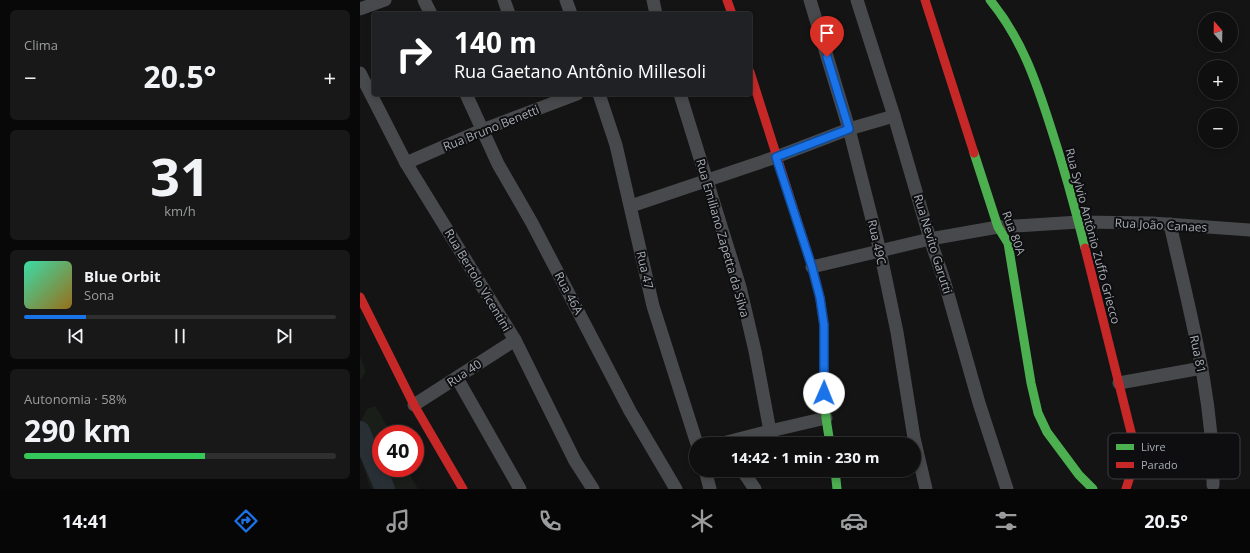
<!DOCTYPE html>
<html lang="pt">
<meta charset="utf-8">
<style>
:root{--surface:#0f0f0f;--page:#181818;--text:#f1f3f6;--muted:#9b9c9e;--line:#2f2f2f;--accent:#1a73e8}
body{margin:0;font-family:"Open Sans",sans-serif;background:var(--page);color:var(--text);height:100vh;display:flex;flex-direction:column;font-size:15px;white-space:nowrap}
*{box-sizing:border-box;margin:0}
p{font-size:13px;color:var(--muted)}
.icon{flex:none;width:22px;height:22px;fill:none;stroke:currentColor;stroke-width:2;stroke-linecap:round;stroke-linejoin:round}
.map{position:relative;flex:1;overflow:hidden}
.details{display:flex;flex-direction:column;gap:10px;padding:10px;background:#080808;width:360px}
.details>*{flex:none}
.top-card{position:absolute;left:12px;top:12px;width:380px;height:84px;border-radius:4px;box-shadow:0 2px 6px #0003,0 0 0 1px var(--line);background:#202124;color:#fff;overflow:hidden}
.needle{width:26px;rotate:340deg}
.fabs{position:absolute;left:838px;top:12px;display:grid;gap:8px}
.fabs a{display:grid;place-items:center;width:40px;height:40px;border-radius:50%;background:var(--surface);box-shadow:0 2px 6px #0003,0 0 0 1px var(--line);font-size:20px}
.speed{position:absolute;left:12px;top:425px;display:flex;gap:8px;font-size:20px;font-weight:700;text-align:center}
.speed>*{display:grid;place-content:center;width:52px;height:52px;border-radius:50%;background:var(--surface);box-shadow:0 2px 6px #0003,0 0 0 1px var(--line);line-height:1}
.speed .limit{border:6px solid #d22;background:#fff;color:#111}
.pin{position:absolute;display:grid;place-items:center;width:34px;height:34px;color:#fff;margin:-41px -17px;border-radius:50% 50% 50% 0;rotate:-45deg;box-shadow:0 0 4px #0007}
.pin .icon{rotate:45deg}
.me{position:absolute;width:44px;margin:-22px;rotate:1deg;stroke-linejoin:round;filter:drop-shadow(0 0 3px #0008)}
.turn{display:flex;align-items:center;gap:14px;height:84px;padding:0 16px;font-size:18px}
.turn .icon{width:52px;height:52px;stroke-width:2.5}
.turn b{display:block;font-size:28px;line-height:34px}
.big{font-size:30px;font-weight:700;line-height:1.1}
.details .tile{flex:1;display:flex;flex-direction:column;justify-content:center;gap:6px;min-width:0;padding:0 14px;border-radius:6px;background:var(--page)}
.details .dial{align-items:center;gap:0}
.dial b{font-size:52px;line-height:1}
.song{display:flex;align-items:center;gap:12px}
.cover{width:48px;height:48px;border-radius:6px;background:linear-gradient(135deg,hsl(160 70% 55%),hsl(40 70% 35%))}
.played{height:4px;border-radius:2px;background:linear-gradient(90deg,var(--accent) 20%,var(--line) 20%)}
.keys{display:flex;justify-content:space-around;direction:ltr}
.heat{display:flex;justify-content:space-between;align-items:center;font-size:22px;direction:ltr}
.charge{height:6px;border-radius:3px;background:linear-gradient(90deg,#34c759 58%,var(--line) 0)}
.trip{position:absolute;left:329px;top:437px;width:232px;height:40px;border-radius:20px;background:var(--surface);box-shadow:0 2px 6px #0003,0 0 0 1px var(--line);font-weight:700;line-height:40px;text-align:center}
.menu{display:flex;height:64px;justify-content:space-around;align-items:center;background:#060606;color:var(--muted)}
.menu .icon{width:28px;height:28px}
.menu .active{color:var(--accent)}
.menu b{font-size:18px;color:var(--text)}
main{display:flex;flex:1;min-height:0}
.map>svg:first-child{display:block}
</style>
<main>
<section class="details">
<div class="tile"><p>Clima</p>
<div class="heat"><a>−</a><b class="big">20.5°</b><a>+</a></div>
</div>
<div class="tile dial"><b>31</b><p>km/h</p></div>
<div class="tile">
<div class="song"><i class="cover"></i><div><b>Blue Orbit</b><p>Sona</p></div></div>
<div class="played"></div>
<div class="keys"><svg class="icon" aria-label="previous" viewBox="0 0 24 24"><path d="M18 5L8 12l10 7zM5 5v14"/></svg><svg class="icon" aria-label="pause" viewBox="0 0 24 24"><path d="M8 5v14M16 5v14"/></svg><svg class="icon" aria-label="next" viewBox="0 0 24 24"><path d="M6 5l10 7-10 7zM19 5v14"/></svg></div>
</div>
<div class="tile"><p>Autonomia · 58%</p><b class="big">290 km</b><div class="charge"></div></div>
</section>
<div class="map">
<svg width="890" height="489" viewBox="0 0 890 489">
<rect width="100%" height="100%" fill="#141414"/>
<g fill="#191e19">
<path d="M0,356L6,372L0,381Z"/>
<path d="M15,406L19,412L31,434H21V468H46L58,489H11L0,457V423L7,409Z"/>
</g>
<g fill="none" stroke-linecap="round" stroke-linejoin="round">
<path stroke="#283035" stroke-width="20" d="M0,431L25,489"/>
<g stroke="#48494c" stroke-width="13">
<path d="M64,0L71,14"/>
<path d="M144,0L149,14"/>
<path d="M206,0L211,14"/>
<path d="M293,0L296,14"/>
<path d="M450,0L489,129L520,251L537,332L554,438L566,489"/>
<path d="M497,0L534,116L570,239L584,280L619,403L647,489"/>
<path d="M0,9L25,0"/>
<path d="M0,73L46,163L155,340L215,461L233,489"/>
<path d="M106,94L138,164L172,223L270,411L316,489"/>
<path d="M239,94L256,145L293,306L337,444"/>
<path d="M320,94L380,287L395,351L410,431"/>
<path d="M46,163L122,130L217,94"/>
<path d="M271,206L416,157L489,129L534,116"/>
<path d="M810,224C829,310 854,397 853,485"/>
<path d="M452,267L570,239L638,227L719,222L792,223L890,230"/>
<path d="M97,378L160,489"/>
<path d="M759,383L842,368"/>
<path d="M54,405L155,340"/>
<path d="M359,444L410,431L466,418"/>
<path d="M345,470L350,489"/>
<path d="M382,470L395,489"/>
</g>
<g stroke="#4caf50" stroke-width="9">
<path d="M630,0C662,39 676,81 691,128C704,168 715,208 725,248"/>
<path d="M614,153L638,227L648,243L671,383L678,413L687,432L719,475L733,489"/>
<path d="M464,383L466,418L470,444"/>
<path d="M475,470L477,489"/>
</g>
<g stroke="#c62828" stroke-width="9">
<path d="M367,0L372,14"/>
<path d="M565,0L614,153"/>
<path d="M390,72L452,267L460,298L464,325V383"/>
<path d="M725,248L774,444L773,467L766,489"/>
<path d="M0,297L54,405L103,489"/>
</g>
</g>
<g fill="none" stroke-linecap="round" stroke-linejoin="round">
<defs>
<path id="route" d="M464,393V325L460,298L452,267L416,157L489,129L467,57"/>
</defs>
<use href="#route" stroke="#114b97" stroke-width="10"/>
<use href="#route" stroke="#1a73e8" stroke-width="7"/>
</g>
<g text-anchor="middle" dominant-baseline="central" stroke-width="4" stroke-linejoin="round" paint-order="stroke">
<g font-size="12" fill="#a6abb4" stroke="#0e0e10">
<text transform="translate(131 128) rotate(-22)">Rua Bruno Benetti</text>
<text transform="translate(801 225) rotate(3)">Rua João Canaes</text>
<text transform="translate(654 233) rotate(70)">Rua 80A</text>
<text transform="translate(733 236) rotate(75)">Rua Sylvio Antônio Zuffo Griecco</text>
<text transform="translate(363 238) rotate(74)">Rua Emiliano Zapetta da Silva</text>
<text transform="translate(517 242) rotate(77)">Rua 49C</text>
<text transform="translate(573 244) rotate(73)">Rua Nevito Garutti</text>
<text transform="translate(285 270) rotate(77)">Rua 47</text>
<text transform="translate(118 280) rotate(59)">Rua Bertolo Vicentini</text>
<text transform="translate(209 293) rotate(62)">Rua 46A</text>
<text transform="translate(838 354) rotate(78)">Rua 81</text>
<text transform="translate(104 373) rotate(-33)">Rua 40</text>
</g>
</g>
<rect x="748" y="433" width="132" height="46" rx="6" fill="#0e0e10" stroke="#3c3d41" stroke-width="1"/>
<rect x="756" y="444" width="18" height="6" fill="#4caf50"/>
<rect x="756" y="462" width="18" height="6" fill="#c62828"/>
<g font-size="11" fill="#a6abb4">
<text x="781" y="451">Livre</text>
<text x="781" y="469">Parado</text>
</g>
</svg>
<div class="fabs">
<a><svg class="needle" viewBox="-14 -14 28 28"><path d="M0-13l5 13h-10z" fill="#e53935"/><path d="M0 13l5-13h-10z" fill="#9b9c9e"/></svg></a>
<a>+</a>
<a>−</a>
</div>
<div class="speed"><div class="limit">40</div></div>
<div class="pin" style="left:467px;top:57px;background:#d93025"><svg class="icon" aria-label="arrive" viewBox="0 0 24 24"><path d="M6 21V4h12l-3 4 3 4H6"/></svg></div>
<svg class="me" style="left:464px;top:393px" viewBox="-20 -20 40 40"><circle r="19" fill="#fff"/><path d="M0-13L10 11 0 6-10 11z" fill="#1a73e8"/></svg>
<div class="trip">14:42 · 1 min · 230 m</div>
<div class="top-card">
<div class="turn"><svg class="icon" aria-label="right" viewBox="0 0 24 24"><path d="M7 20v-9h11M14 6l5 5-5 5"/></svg><div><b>140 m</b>Rua Gaetano Antônio Millesoli</div></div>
</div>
</div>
</main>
<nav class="menu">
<b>14:41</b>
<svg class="icon active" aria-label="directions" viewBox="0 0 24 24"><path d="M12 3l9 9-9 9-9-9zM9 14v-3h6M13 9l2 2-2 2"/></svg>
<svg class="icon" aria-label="music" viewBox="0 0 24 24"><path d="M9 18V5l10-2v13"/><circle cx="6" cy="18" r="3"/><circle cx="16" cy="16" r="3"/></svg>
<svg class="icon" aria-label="phone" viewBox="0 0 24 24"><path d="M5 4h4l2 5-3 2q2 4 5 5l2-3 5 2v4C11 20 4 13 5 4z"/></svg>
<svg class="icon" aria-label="climate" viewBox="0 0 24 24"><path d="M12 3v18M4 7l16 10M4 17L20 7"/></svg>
<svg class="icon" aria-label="car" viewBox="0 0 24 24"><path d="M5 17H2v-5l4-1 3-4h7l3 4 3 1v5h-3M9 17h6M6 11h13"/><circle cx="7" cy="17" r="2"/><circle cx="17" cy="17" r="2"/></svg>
<svg class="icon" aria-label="filters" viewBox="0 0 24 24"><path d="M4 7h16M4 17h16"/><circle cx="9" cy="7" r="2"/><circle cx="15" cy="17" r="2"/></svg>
<b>20.5°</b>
</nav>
